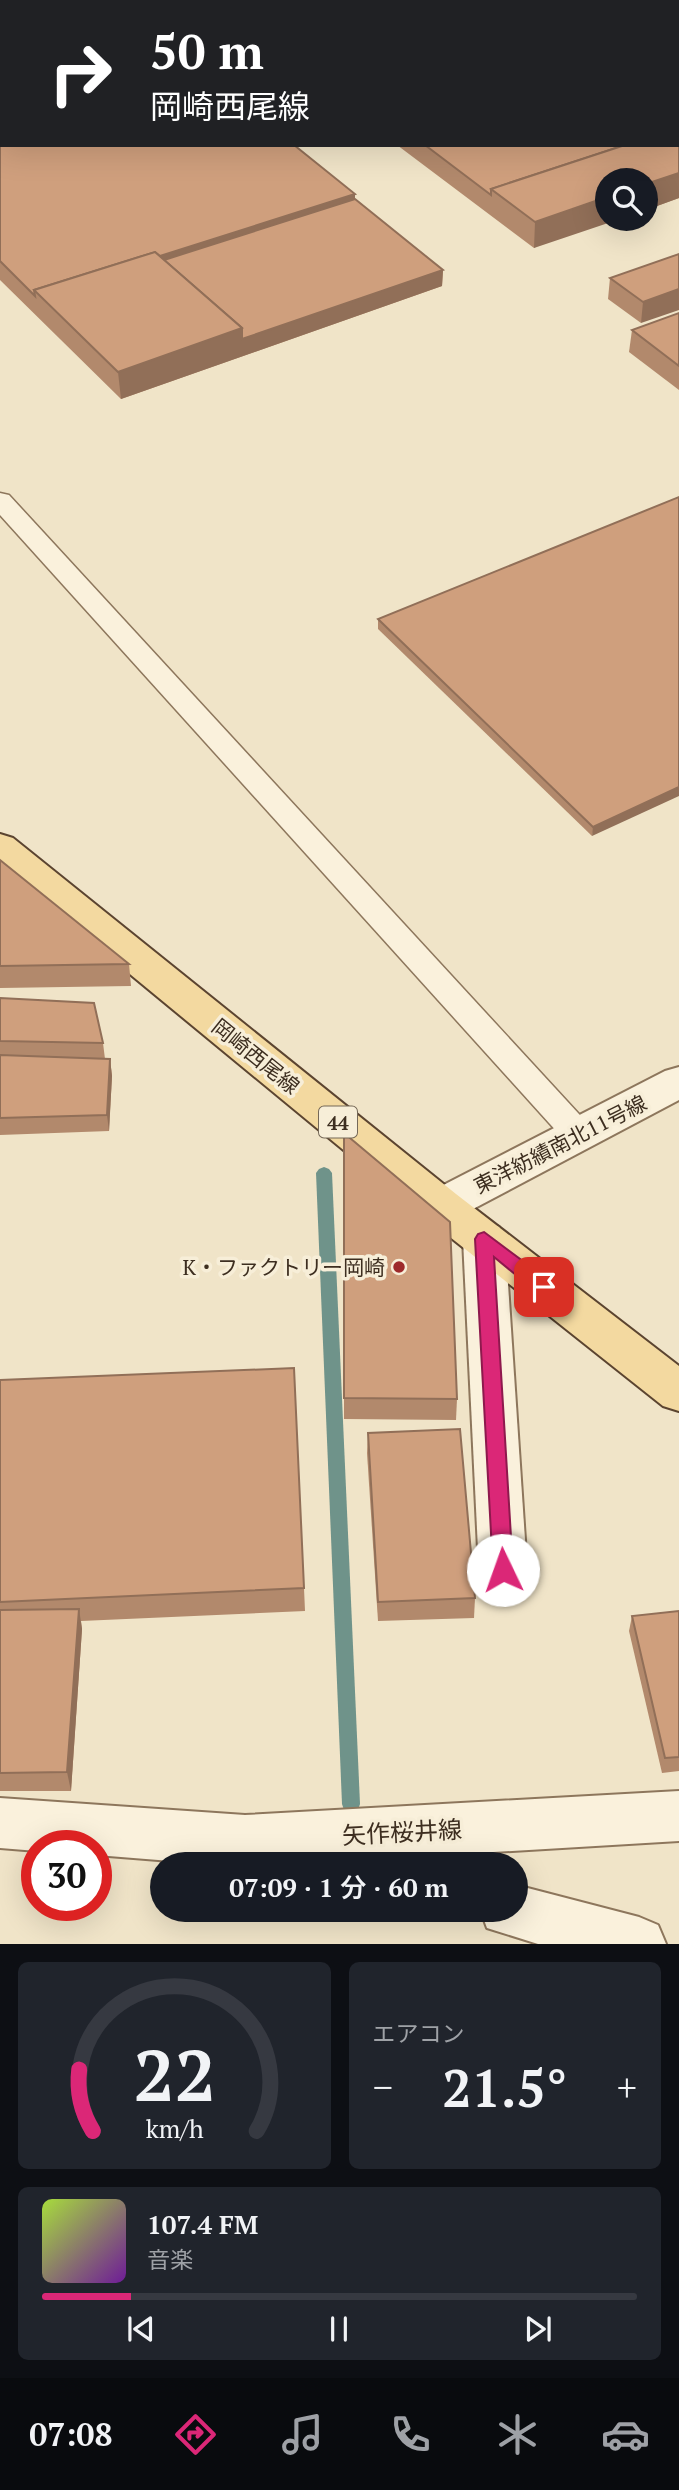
<!DOCTYPE html>
<html lang="ja">
<meta charset="utf-8">
<style>
:root{--surface:#171b24;--page:#20242c;--text:#f1f3f6;--muted:#9ea1a6;--line:#363941;--accent:#db2777}
body{margin:0;font-family:"PT Serif","Noto Sans JP",serif;background:var(--page);color:var(--text);height:100vh;display:flex;flex-direction:column;font-size:26px;white-space:nowrap}
*{box-sizing:border-box;margin:0}
p{font-size:23px;color:var(--muted)}
.icon{flex:none;width:38px;height:38px;fill:none;stroke:currentColor;stroke-width:2;stroke-linecap:round;stroke-linejoin:round}
.map{position:relative;height:1944px;overflow:hidden}
.details{display:flex;flex-direction:column;gap:18px;padding:18px;background:#0d0f14;flex:1}
.details>*{flex:none}
.guide{position:absolute;left:0px;top:0px;width:679px;height:147px;box-shadow:0 7px 28px #0002;background:#202124;color:#fff;overflow:hidden}
.tools{position:absolute;left:595px;top:168px;display:grid;gap:14px}
.tools a{display:grid;place-items:center;width:63px;height:63px;border-radius:50%;background:var(--surface);box-shadow:0 7px 28px #0002;font-size:35px}
.speed{position:absolute;left:21px;top:1830px;display:flex;gap:14px;font-size:35px;font-weight:700;text-align:center}
.speed>*{display:grid;place-content:center;width:91px;height:91px;border-radius:50%;background:var(--surface);box-shadow:0 7px 28px #0002;line-height:1}
.speed .limit{border:10px solid #d22;background:#fff;color:#111}
.pin{position:absolute;display:grid;place-items:center;width:60px;height:60px;color:#fff;margin:-30px;border-radius:14px;box-shadow:0 4px 10px #0006}
.me{position:absolute;width:77px;margin:-38px;rotate:357deg;stroke-linejoin:round;filter:drop-shadow(0 0 5px #0008)}
.turn{display:flex;align-items:center;gap:24px;height:147px;padding:0 35px;font-size:32px}
.turn .icon{width:91px;height:91px;stroke-width:2.5}
.turn b{display:block;font-size:49px;line-height:60px}
.big{font-size:52px;font-weight:600;line-height:1.1}
.details .card{flex:1;display:flex;flex-direction:column;justify-content:center;gap:10px;min-width:0;padding:0 24px;border-radius:10px;background:var(--page)}
.details .dial{align-items:center;gap:0}
.dial svg{height:182px;overflow:visible;fill:none;stroke:var(--line);stroke-width:7;stroke-linecap:round;text-anchor:middle}
.dial text{fill:var(--text);stroke:none}
.song{display:flex;align-items:center;gap:21px}
.cover{width:84px;height:84px;border-radius:10px;background:linear-gradient(135deg,hsl(80 70% 55%),hsl(280 70% 35%))}
.played{height:7px;border-radius:4px;background:linear-gradient(90deg,var(--accent) 15%,var(--line) 15%)}
.keys{display:flex;justify-content:space-around;direction:ltr}
.heat{display:flex;justify-content:space-between;align-items:center;font-size:38px;direction:ltr}
.details .tiles{flex:1;display:grid;gap:18px;grid-template-columns:1fr 1fr}
.card:last-child{grid-column:span 2}
.trip{position:absolute;left:150px;top:1852px;width:378px;height:70px;border-radius:35px;background:var(--surface);box-shadow:0 7px 28px #0002;font-weight:600;line-height:70px;text-align:center}
.tab-bar{display:flex;height:112px;justify-content:space-around;align-items:center;background:#090b0e;color:var(--muted)}
.tab-bar .icon{width:49px;height:49px}
.tab-bar .on{color:var(--accent)}
.tab-bar b{font-size:32px;color:var(--text)}
.map>svg:first-child{display:block}
</style>
<div class="map">
<svg width="679" height="1944" viewBox="0 0 679 1944">
<rect width="100%" height="100%" fill="#f0e4c8"/>
<g fill="none" stroke-linecap="round" stroke-linejoin="round">
<path fill="#6f938a" fill-rule="evenodd" d="M324,1167L329,1169L332,1173L360,1804L358,1810L351,1813L344,1810L342,1804L316,1173L319,1169Z"/>
<defs>
<g id="service">
<path d="M416,0H440L415,2Z"/>
<path d="M2,117V129L0,130V118Z"/>
<path d="M0,493L9,495L590,1126L595,1135L590,1144L579,1147L568,1144L0,515Z"/>
</g>
<g id="minor">
<path d="M484,1222L499,1227L505,1239L527,1570L520,1585L503,1592L486,1585L479,1570L463,1239L469,1227Z"/>
<path d="M274,1822L351,1846L359,1864H255L248,1848L256,1830Z"/>
<path d="M516,1885L639,1917L658,1925L666,1944H538L487,1928L480,1909H516Z"/>
</g>
<g id="tertiary">
<path d="M679,1067V1100L456,1218L441,1223L426,1218L420,1206L426,1194L665,1071Z"/>
<path d="M679,1791V1841L292,1864H208L96,1855V1846H37V1851L0,1848V1798L245,1815Z"/>
</g>
<path id="primary" d="M0,834L13,838L456,1194L679,1366V1411L663,1406L426,1218L0,867Z"/>
</defs>
<use href="#service" stroke="#8d765c" stroke-width="3"/>
<use href="#minor" stroke="#8d765c" stroke-width="4"/>
<use href="#tertiary" stroke="#8d765c" stroke-width="4"/>
<use href="#primary" stroke="#5b4430" stroke-width="4"/>
<use href="#service" fill="#faf1dc" fill-rule="evenodd"/>
<use href="#minor" fill="#faf1dc" fill-rule="evenodd"/>
<use href="#tertiary" fill="#faf1dc" fill-rule="evenodd"/>
<use href="#primary" fill="#f3d9a0" fill-rule="evenodd"/>
</g>
<g fill="#b2896c">
<path d="M152,0H336L330,2H154Z"/>
<path d="M679,44V198L646,210V180L534,248L397,145H677Z"/>
<path d="M0,132L355,194V199L443,270L442,286L121,399L0,280Z"/>
<path d="M679,254L641,323L608,299L610,278Z"/>
<path d="M679,313V390L629,352L632,330Z"/>
<path d="M679,497L592,836L378,629V619Z"/>
<path d="M0,860L129,964L131,986L0,988Z"/>
<path d="M0,998L103,1043L105,1059H110L112,1076L109,1131L0,1135Z"/>
<path d="M344,1133L457,1399L456,1420L344,1419Z"/>
<path d="M0,1380L304,1588L305,1611L81,1621L82,1629L71,1791H0Z"/>
<path d="M368,1433L475,1598L474,1618L378,1621L367,1453Z"/>
<path d="M679,1611V1771L662,1773L629,1631L632,1616Z"/>
</g>
<g fill="#916f58">
<path d="M245,0H336L330,2H239Z"/>
<path d="M2,60V81H0V61Z"/>
<path d="M679,133V153L677,145V134Z"/>
<path d="M679,173V198L646,210V184Z"/>
<path d="M355,194V215L39,295Z"/>
<path d="M607,197V219H620L534,248L535,222Z"/>
<path d="M443,270L442,286L121,399L118,372L242,328Z"/>
<path d="M679,289V310L641,323L643,302Z"/>
<path d="M679,787V796L592,836L593,827Z"/>
<path d="M110,1059L112,1076L109,1131L107,1115Z"/>
<path d="M79,1609L82,1629L71,1791L67,1772Z"/>
</g>
<g fill="#cf9f7d" stroke="#916f58" stroke-width="2">
<path d="M0,0H83L85,2H2V60L0,61Z"/>
<path d="M183,0H245L239,2H185Z"/>
<path d="M483,0H611L613,2H477Z"/>
<path d="M677,42L679,44V133L677,134Z"/>
<path d="M2,131V145H294L355,194L160,256L155,252L34,290L35,296L0,261V132Z"/>
<path d="M425,145H625L491,189V195Z"/>
<path d="M625,145H677L679,146V173L646,184V180H607V197L535,222L491,189Z"/>
<path d="M355,199L443,270L242,339V328L164,260Z"/>
<path d="M155,252L242,328L118,372L34,290Z"/>
<path d="M679,254V289L643,302L610,278Z"/>
<path d="M679,313V366L632,330Z"/>
<path d="M679,497V787L593,827L378,619Z"/>
<path d="M0,860L129,964L0,966Z"/>
<path d="M0,998L94,1003L103,1043L0,1041Z"/>
<path d="M0,1055L110,1059L107,1115L0,1118Z"/>
<path d="M344,1133L450,1222L457,1399L344,1398Z"/>
<path d="M294,1368L304,1588L0,1602V1380Z"/>
<path d="M460,1429L475,1598L378,1602L368,1433Z"/>
<path d="M79,1609L67,1772L0,1773V1610Z"/>
<path d="M679,1611V1757L665,1758L632,1616Z"/>
</g>
<path fill="#db2777" stroke="#8e194d" stroke-width="2" d="M484,1232L551,1282L553,1287L551,1293L544,1295L538,1293L494,1257L513,1570L510,1576L503,1579L496,1576L493,1570L475,1239L478,1234Z"/>
<circle fill="#9e2a2b" stroke="#f7eed8" stroke-width="2.5" cx="399" cy="1267" r="7"/>
<g text-anchor="middle" dominant-baseline="central" stroke-width="7" stroke-linejoin="round" paint-order="stroke">
<rect fill="#f7eed8" stroke="#756857" stroke-width="2" x="319" y="1106.5" width="38" height="31" rx="5"/>
<g font-size="19" font-weight="bold" fill="#3d2e20">
<text x="338" y="1122">44</text>
</g>
<g font-size="21" fill="#3d2e20" stroke="#f7eed8">
<text transform="translate(256 1056) rotate(39)">岡崎西尾線</text>
<text transform="translate(560 1144) rotate(-27)">東洋紡績南北11号線</text>
</g>
<g font-size="21" fill="#3d2e20" stroke="#f7eed8" text-anchor="end">
<text x="385" y="1267">K・ファクトリー岡崎</text>
</g>
<g font-size="24" fill="#3d2e20" stroke="#f7eed8">
<text transform="translate(402 1832) rotate(-3)">矢作桜井線</text>
</g>
</g>
</svg>
<div class="tools">
<a><svg class="icon" aria-label="search" viewBox="0 0 24 24"><circle cx="10" cy="10" r="6"/><path d="M15 15l6 6"/></svg></a>
</div>
<div class="speed"><div class="limit">30</div></div>
<div class="pin" style="left:544px;top:1287px;background:#d93025"><svg class="icon" aria-label="arrive" viewBox="0 0 24 24"><path d="M6 21V4h12l-3 4 3 4H6"/></svg></div>
<svg class="me" style="left:503px;top:1570px" viewBox="-20 -20 40 40"><circle r="19" fill="#fff"/><path d="M0-13L10 11 0 6-10 11z" fill="#db2777"/></svg>
<div class="trip">07:09 · 1 分 · 60 m</div>
<div class="guide">
<div class="turn"><svg class="icon" aria-label="right" viewBox="0 0 24 24"><path d="M7 20v-9h11M14 6l5 5-5 5"/></svg><div><b>50 m</b>岡崎西尾線</div></div>
</div>
</div>
<section class="details">
<div class="tiles">
<div class="card dial"><svg viewBox="0 0 100 80">
<path d="M14 69A42 42 0 1 1 86 69"/>
<path d="M14 69A42 42 0 0 1 8 42" stroke="#db2777"/>
<text x="50" y="56" font-size="32" font-weight="700">22</text>
<text x="50" y="72" font-size="11">km/h</text>
</svg></div>
<div class="card"><p>エアコン</p>
<div class="heat"><a>−</a><b class="big">21.5°</b><a>+</a></div>
</div>
<div class="card">
<div class="song"><i class="cover"></i><div><b>107.4 FM</b><p>音楽</p></div></div>
<div class="played"></div>
<div class="keys"><svg class="icon" aria-label="previous" viewBox="0 0 24 24"><path d="M18 5L8 12l10 7zM5 5v14"/></svg><svg class="icon" aria-label="pause" viewBox="0 0 24 24"><path d="M8 5v14M16 5v14"/></svg><svg class="icon" aria-label="next" viewBox="0 0 24 24"><path d="M6 5l10 7-10 7zM19 5v14"/></svg></div>
</div>
</div>
</section>
<nav class="tab-bar">
<b>07:08</b>
<svg class="icon on" aria-label="directions" viewBox="0 0 24 24"><path d="M12 3l9 9-9 9-9-9zM9 14v-3h6M13 9l2 2-2 2"/></svg>
<svg class="icon" aria-label="music" viewBox="0 0 24 24"><path d="M9 18V5l10-2v13"/><circle cx="6" cy="18" r="3"/><circle cx="16" cy="16" r="3"/></svg>
<svg class="icon" aria-label="phone" viewBox="0 0 24 24"><path d="M5 4h4l2 5-3 2q2 4 5 5l2-3 5 2v4C11 20 4 13 5 4z"/></svg>
<svg class="icon" aria-label="climate" viewBox="0 0 24 24"><path d="M12 3v18M4 7l16 10M4 17L20 7"/></svg>
<svg class="icon" aria-label="car" viewBox="0 0 24 24"><path d="M5 17H2v-5l4-1 3-4h7l3 4 3 1v5h-3M9 17h6M6 11h13"/><circle cx="7" cy="17" r="2"/><circle cx="17" cy="17" r="2"/></svg>
</nav>
